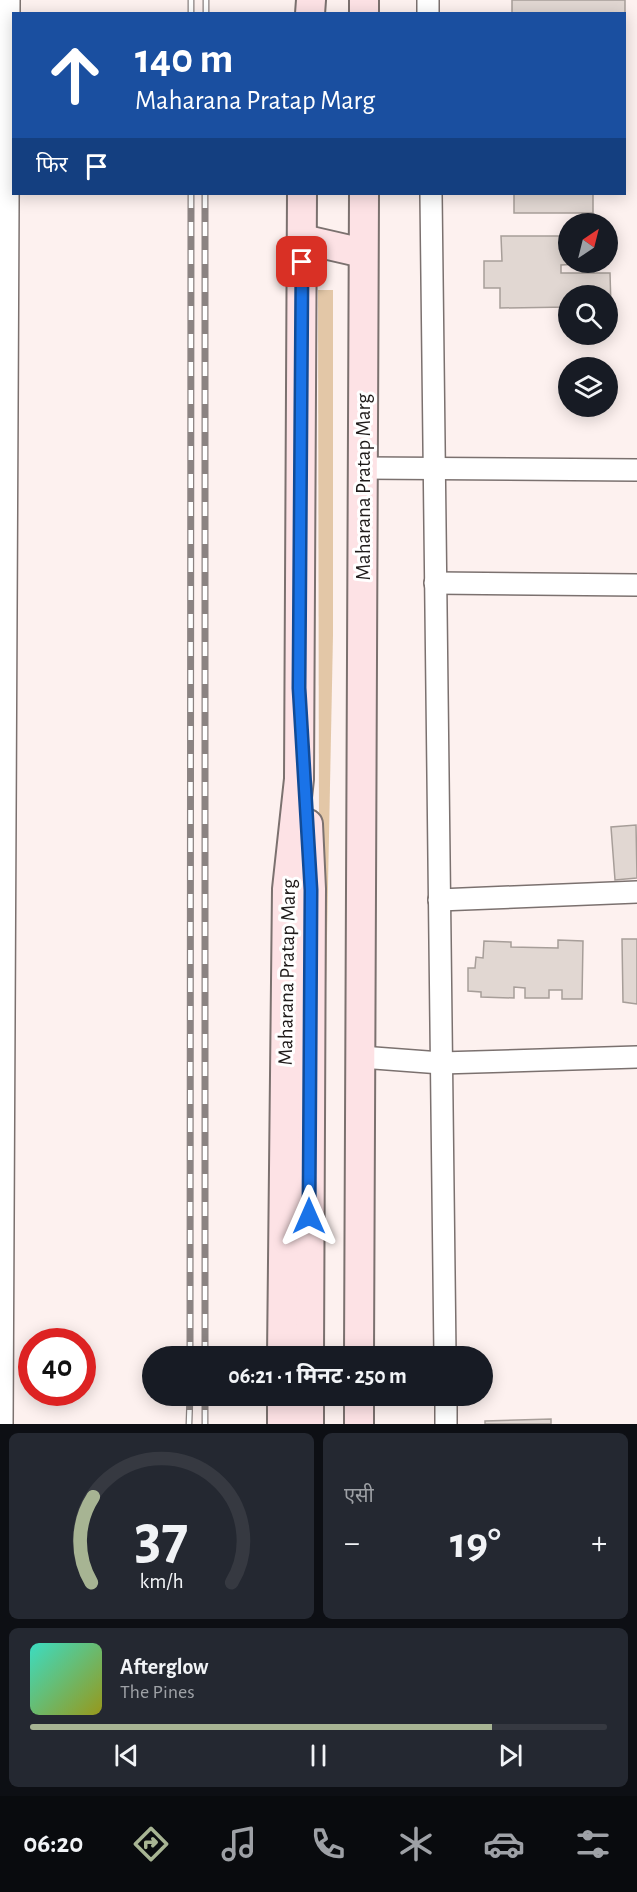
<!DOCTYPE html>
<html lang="hi">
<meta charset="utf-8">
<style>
:root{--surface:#171b24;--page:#242831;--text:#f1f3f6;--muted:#9ea1a6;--line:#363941;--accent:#a7b493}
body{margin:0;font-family:"Alegreya Sans","Noto Sans Devanagari",sans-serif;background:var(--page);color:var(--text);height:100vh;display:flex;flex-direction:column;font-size:22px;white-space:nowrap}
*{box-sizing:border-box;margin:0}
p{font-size:20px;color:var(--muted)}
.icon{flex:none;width:33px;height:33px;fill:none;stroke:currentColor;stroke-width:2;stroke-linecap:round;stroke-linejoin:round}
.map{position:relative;height:1424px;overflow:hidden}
.panel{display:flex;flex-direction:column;gap:9px;padding:9px;background:#0d0f14;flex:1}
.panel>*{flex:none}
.guide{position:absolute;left:12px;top:12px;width:614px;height:183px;border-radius:0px;box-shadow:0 3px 15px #0003;background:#1a4fa0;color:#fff;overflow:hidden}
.needle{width:39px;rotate:35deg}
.buttons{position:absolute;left:558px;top:213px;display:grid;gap:12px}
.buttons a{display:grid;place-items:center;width:60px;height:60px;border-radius:50%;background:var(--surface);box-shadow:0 3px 15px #0003;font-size:30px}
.speed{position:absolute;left:18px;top:1328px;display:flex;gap:12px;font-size:30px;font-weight:700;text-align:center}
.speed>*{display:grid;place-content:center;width:78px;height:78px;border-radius:50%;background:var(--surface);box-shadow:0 3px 15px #0003;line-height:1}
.speed .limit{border:9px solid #d22;background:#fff;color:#111}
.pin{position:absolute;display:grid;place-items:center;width:51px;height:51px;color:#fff;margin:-26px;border-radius:12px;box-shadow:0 3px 9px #0006}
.me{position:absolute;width:66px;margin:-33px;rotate:0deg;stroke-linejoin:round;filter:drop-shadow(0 0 4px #0008)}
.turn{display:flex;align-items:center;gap:21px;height:126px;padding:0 24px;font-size:27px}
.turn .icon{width:78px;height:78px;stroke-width:2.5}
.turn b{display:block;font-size:42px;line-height:51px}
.then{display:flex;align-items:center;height:57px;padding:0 24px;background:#0003;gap:12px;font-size:22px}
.big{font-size:45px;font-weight:700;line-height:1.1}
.panel .widget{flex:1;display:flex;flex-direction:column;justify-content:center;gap:9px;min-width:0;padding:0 21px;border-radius:9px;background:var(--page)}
.panel .dial{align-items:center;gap:0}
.dial svg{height:156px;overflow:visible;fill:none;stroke:var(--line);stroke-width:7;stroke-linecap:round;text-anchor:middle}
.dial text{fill:var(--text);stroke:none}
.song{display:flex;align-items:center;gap:18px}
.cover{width:72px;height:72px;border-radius:9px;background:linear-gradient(135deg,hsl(170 70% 55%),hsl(60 70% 35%))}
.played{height:6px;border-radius:3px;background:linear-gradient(90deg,var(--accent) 80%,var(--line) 80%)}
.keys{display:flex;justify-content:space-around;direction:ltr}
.heat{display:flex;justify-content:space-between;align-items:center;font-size:33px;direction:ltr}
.panel .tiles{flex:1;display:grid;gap:9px;grid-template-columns:1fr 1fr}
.widget:last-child{grid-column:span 2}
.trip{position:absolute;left:142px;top:1346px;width:351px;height:60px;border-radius:30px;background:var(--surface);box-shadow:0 3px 15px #0003;font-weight:700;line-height:60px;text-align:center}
.tabs{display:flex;height:96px;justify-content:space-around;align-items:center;background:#090b0e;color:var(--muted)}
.tabs .icon{width:42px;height:42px}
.tabs .current{color:var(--accent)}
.tabs b{font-size:27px;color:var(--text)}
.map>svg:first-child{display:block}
</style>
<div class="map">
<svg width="637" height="1424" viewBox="0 0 637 1424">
<rect width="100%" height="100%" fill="#fdf1ef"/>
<path fill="#e3c7a7" d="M318,290H333V635L326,986H322L319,838Z"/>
<g fill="#e1d7d2" stroke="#a79e99" stroke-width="1.5">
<path d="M512,0H625V35L624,14H512Z"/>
<rect x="514" y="194" width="79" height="19"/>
<path d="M501,236H568V262L579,264L561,265V273H610L611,307H608V296H568V307L500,308V288H484V261H502Z"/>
<path d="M636,825L637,878L615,880L611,827Z"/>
<path d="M622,939H637V1004L623,1002Z"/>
<path d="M558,940L583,941L582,999H562V990H549V998H525V988L514,987V998L481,997V992L468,991V968H475L476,957L483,958L484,941L511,942V947L558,948Z"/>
<path d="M551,1419V1424H485V1421Z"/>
</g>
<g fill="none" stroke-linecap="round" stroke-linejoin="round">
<defs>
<g id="street">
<path d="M428,0V14"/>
<path d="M431,194L445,1356"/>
<path d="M363,468L637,470"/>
<path d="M435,583L637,585"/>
<path d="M439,900L637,892"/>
<path d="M361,1057L441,1063L637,1057"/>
<path d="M446,1395V1424"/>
<path d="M2,1424L9,0"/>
</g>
<g id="secondary">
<path d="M310,14L311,0"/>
<path d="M364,14V0"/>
<path d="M302,239L363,253"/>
<path d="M308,824L311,889L309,1356"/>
<path d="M282,1356L287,889L299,779L302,194"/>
<path d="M359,1356L364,194"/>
<path d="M309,1395V1424"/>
<path d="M282,1424V1395"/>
<path d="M359,1424V1395"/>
</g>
</defs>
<use href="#street" stroke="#7b716f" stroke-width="24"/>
<use href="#secondary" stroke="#7b716f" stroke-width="32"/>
<use href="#street" stroke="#fff" stroke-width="21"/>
<use href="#secondary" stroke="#fde2e5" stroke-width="28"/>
<defs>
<g id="rail">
<path d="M191,14V0"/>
<path d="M206,14V0"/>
<path d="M190,1356L191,194"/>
<path d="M205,1356V194"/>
<path d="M189,1424L190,1395"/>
<path d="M205,1424V1395"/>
</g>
</defs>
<use href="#rail" stroke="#8b8382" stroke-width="7"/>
<use href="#rail" stroke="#fff" stroke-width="4.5" stroke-dasharray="14" stroke-linecap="butt"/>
</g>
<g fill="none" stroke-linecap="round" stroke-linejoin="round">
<defs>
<path id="route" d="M302,262L299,688L311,890L309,1216"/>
</defs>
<use href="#route" stroke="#114b97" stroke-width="15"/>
<use href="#route" stroke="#1a73e8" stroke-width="10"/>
</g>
<g text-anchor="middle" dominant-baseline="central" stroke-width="6" stroke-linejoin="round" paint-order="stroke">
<g font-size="21" fill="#1f1b1a" stroke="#fff">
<text transform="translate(363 487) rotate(-90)">Maharana Pratap Marg</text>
<text transform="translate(287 972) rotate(-89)">Maharana Pratap Marg</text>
</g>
</g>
</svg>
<div class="buttons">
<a><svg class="needle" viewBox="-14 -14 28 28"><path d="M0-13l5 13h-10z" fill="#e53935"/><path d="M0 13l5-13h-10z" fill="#9ea1a6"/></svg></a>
<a><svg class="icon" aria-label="search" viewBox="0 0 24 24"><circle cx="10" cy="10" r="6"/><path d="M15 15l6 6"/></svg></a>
<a><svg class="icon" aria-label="layers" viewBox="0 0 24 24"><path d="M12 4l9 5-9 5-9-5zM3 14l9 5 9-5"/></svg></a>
</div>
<div class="speed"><div class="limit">40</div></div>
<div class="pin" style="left:302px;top:262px;background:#d93025"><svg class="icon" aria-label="arrive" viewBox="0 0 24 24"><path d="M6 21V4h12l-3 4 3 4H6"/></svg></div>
<svg class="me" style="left:309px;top:1216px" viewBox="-20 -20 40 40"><path d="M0-17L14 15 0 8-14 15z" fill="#1a73e8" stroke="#fff" stroke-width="4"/></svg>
<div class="trip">06:21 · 1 मिनट · 250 m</div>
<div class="guide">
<div class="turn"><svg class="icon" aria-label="ahead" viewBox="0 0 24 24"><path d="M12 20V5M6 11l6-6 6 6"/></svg><div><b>140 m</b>Maharana Pratap Marg</div></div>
<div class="then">फिर<svg class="icon" aria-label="arrive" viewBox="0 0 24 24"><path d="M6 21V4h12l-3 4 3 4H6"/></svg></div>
</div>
</div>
<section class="panel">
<div class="tiles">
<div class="widget dial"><svg viewBox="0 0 100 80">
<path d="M14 69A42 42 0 1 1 86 69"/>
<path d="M14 69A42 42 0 0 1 15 25" stroke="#a7b493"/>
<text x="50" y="56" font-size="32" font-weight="700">37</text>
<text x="50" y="72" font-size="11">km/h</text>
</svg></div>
<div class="widget"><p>एसी</p>
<div class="heat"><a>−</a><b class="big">19°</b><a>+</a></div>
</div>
<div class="widget">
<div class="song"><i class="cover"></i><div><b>Afterglow</b><p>The Pines</p></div></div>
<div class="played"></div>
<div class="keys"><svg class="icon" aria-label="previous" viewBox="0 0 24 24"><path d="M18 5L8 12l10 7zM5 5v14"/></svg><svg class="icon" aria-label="pause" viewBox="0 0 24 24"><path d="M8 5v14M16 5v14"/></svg><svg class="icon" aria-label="next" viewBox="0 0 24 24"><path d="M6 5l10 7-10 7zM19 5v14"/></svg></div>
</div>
</div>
</section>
<nav class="tabs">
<b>06:20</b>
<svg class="icon current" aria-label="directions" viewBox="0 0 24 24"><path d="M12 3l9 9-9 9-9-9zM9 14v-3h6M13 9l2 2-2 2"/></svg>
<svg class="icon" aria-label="music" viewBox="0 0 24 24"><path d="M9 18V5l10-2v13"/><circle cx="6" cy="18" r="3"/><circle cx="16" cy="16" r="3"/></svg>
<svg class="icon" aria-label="phone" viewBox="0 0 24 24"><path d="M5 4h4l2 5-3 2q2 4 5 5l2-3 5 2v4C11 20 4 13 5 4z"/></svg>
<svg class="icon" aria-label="climate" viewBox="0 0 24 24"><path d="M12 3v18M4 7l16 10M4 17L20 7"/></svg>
<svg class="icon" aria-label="car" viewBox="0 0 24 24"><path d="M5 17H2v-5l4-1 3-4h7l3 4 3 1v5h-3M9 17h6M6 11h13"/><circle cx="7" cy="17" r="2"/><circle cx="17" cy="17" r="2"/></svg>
<svg class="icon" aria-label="filters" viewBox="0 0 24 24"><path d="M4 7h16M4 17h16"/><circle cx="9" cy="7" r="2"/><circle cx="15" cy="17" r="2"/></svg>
</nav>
